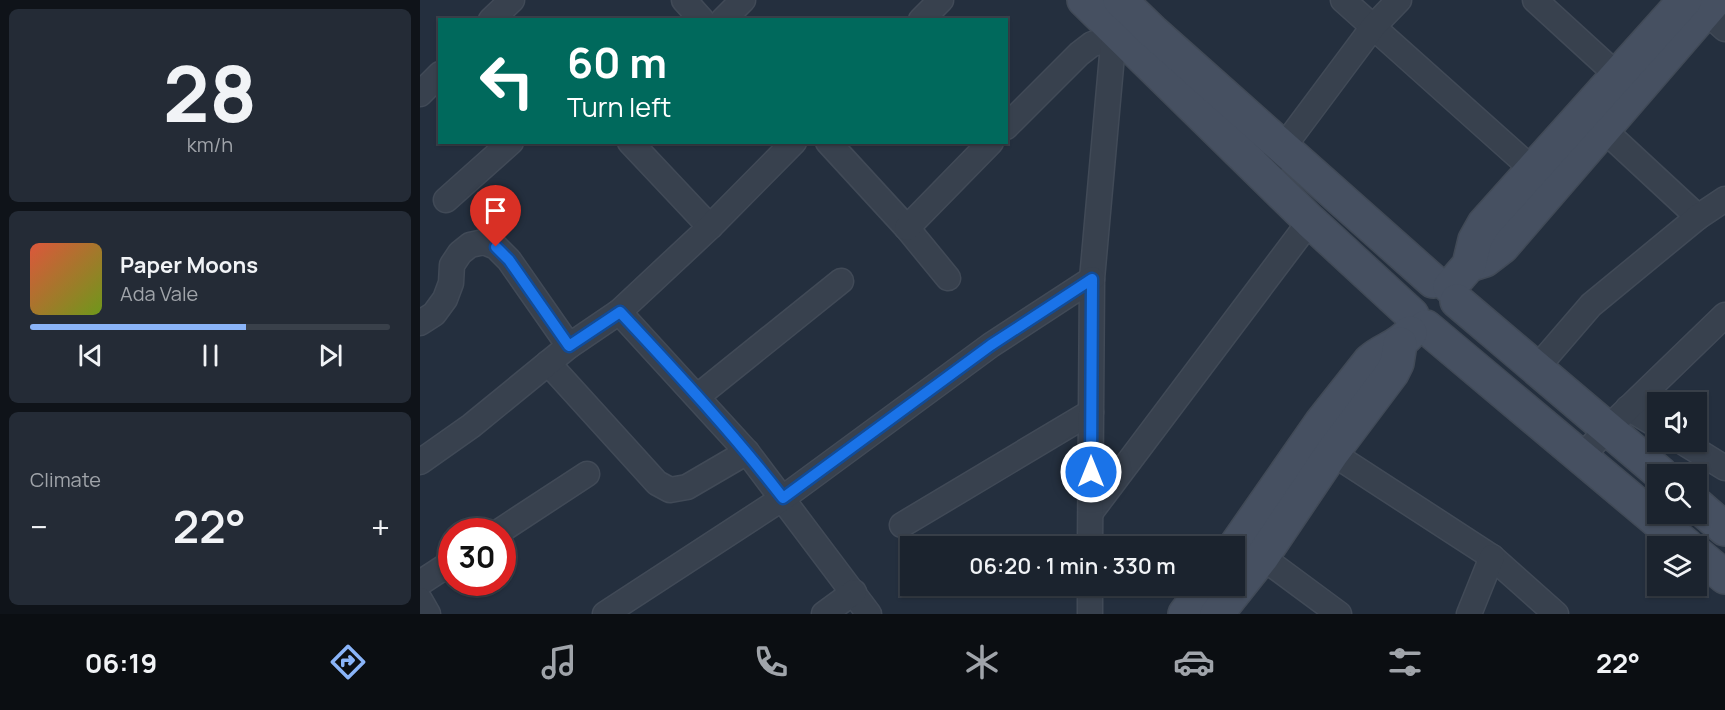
<!DOCTYPE html>
<meta charset="utf-8">
<style>
:root{--surface:#1b232e;--page:#242b36;--text:#f1f3f6;--muted:#a0a4aa;--line:#39404a;--accent:#8ab4f8}
body{margin:0;font-family:Manrope,sans-serif;background:var(--page);color:var(--text);height:100vh;display:flex;flex-direction:column;font-size:22px;white-space:nowrap}
*{box-sizing:border-box;margin:0}
p{font-size:20px;color:var(--muted)}
.icon{flex:none;width:33px;height:33px;fill:none;stroke:currentColor;stroke-width:2;stroke-linecap:round;stroke-linejoin:round}
.map{position:relative;flex:1;overflow:hidden}
.details{display:flex;flex-direction:column;gap:9px;padding:9px;background:#0f1319;width:420px}
.details>*{flex:none}
.top-card{position:absolute;left:18px;top:18px;width:570px;height:126px;border-radius:0px;box-shadow:0 2px 4px #0004,0 0 0 2px var(--line);background:#00695c;color:#fff;overflow:hidden}
.fabs{position:absolute;left:1227px;top:392px;display:grid;gap:12px}
.fabs a{display:grid;place-items:center;width:60px;height:60px;border-radius:0px;background:var(--surface);box-shadow:0 2px 4px #0004,0 0 0 2px var(--line);font-size:30px}
.speed{position:absolute;left:18px;top:518px;display:flex;gap:12px;font-size:30px;font-weight:700;text-align:center}
.speed>*{display:grid;place-content:center;width:78px;height:78px;border-radius:50%;background:var(--surface);box-shadow:0 2px 4px #0004,0 0 0 2px var(--line);line-height:1}
.speed .limit{border:9px solid #d22;background:#fff;color:#111}
.pin{position:absolute;display:grid;place-items:center;width:51px;height:51px;color:#fff;margin:-62px -26px;border-radius:50% 50% 50% 0;rotate:-45deg;box-shadow:0 0 6px #0007}
.pin .icon{rotate:45deg}
.me{position:absolute;width:66px;margin:-33px;rotate:0deg;stroke-linejoin:round;filter:drop-shadow(0 0 4px #0008)}
.turn{display:flex;align-items:center;gap:21px;height:126px;padding:0 30px;font-size:27px}
.turn .icon{width:78px;height:78px;stroke-width:2.5}
.turn b{display:block;font-size:42px;line-height:51px}
.big{font-size:45px;font-weight:600;line-height:1.1}
.details .widget{flex:1;display:flex;flex-direction:column;justify-content:center;gap:9px;min-width:0;padding:0 21px;border-radius:9px;background:var(--page)}
.details .dial{align-items:center;gap:0}
.dial b{font-size:78px;line-height:1}
.song{display:flex;align-items:center;gap:18px}
.cover{width:72px;height:72px;border-radius:9px;background:linear-gradient(135deg,hsl(10 70% 55%),hsl(80 70% 35%))}
.played{height:6px;border-radius:3px;background:linear-gradient(90deg,var(--accent) 60%,var(--line) 60%)}
.keys{display:flex;justify-content:space-around;direction:ltr}
.heat{display:flex;justify-content:space-between;align-items:center;font-size:33px;direction:ltr}
.trip{position:absolute;left:480px;top:536px;width:345px;height:60px;border-radius:0px;background:var(--surface);box-shadow:0 2px 4px #0004,0 0 0 2px var(--line);font-weight:600;line-height:60px;text-align:center}
.dock{display:flex;height:96px;justify-content:space-around;align-items:center;background:#0b0e12;color:var(--muted)}
.dock .icon{width:42px;height:42px}
.dock .active{color:var(--accent)}
.dock b{font-size:27px;color:var(--text)}
main{display:flex;flex:1;min-height:0}
.map>svg:first-child{display:block}
</style>
<main>
<section class="details">
<div class="widget dial"><b>28</b><p>km/h</p></div>
<div class="widget">
<div class="song"><i class="cover"></i><div><b>Paper Moons</b><p>Ada Vale</p></div></div>
<div class="played"></div>
<div class="keys"><svg class="icon" aria-label="previous" viewBox="0 0 24 24"><path d="M18 5L8 12l10 7zM5 5v14"/></svg><svg class="icon" aria-label="pause" viewBox="0 0 24 24"><path d="M8 5v14M16 5v14"/></svg><svg class="icon" aria-label="next" viewBox="0 0 24 24"><path d="M6 5l10 7-10 7zM19 5v14"/></svg></div>
</div>
<div class="widget"><p>Climate</p>
<div class="heat"><a>−</a><b class="big">22°</b><a>+</a></div>
</div>
</section>
<div class="map">
<svg width="1305" height="614" viewBox="0 0 1305 614">
<rect width="100%" height="100%" fill="#242f3e"/>
<g fill="none" stroke-linecap="round" stroke-linejoin="round">
<defs>
<g id="street">
<path d="M264,0L282,20"/>
<path d="M923,0L1112,169"/>
<path d="M1115,0L1197,75"/>
<path d="M1285,11L1305,29"/>
<path d="M71,20L92,0"/>
<path d="M303,20L323,0"/>
<path d="M501,20L521,0"/>
<path d="M0,94L20,74"/>
<path d="M586,127L659,54L672,44L680,42L693,44L707,39"/>
<path d="M1183,129L1278,217"/>
<path d="M210,142L290,227"/>
<path d="M408,142L487,228L528,278"/>
<path d="M853,161L953,27L979,0"/>
<path d="M26,200L91,142"/>
<path d="M487,228L571,142"/>
<path d="M199,312L327,452L449,614"/>
<path d="M0,323L14,314L25,299L31,283L32,265L40,253L50,245L64,242L76,247L89,260L149,346"/>
<path d="M128,363L237,483L250,490L267,487L327,452"/>
<path d="M1115,370L1171,305L1278,217L1305,199"/>
<path d="M278,396L421,281"/>
<path d="M1208,408L1238,426"/>
<path d="M1261,441L1305,468"/>
<path d="M912,453L1072,557L1136,614"/>
<path d="M1161,458L1187,429L1305,315"/>
<path d="M0,462L51,426L149,346L199,312L290,227L374,142"/>
<path d="M671,512L890,221"/>
<path d="M482,525L671,412"/>
<path d="M80,531L167,474"/>
<path d="M670,546L672,279L693,44"/>
<path d="M842,557L919,614"/>
<path d="M0,583L32,562"/>
<path d="M0,600L8,614"/>
<path d="M185,614L363,498L571,345L672,279"/>
<path d="M404,614L434,592"/>
<path d="M670,614V585"/>
<path d="M1049,614L1072,557"/>
</g>
<g id="secondary">
<path d="M664,0L890,221L992,315"/>
<path d="M700,0L732,31L1013,281"/>
<path d="M1049,265L1065,260L1082,247L1295,0"/>
<path d="M1030,287L1049,265L1055,240L1064,224L1265,0"/>
<path d="M1037,301L1241,474"/>
<path d="M1006,327L1267,546"/>
<path d="M1276,504L1305,529"/>
<path d="M814,548L901,423L950,361C963,349 977,348 990,333"/>
<path d="M1276,553L1305,577"/>
<path d="M765,614L787,585"/>
<path d="M797,614L842,557L912,453L972,373L977,363L980,344"/>
</g>
</defs>
<use href="#street" stroke="#414a57" stroke-width="27"/>
<use href="#secondary" stroke="#414a57" stroke-width="36"/>
<use href="#street" stroke="#38414e" stroke-width="24"/>
<use href="#secondary" stroke="#465061" stroke-width="33"/>
</g>
<g fill="none" stroke-linecap="round" stroke-linejoin="round">
<defs>
<path id="route" d="M76,247L89,260L149,346L200,312C256,372 312,432 363,498L571,345L672,279L671,472"/>
</defs>
<use href="#route" stroke="#114b97" stroke-width="15"/>
<use href="#route" stroke="#1a73e8" stroke-width="10"/>
</g>
</svg>
<div class="fabs">
<a><svg class="icon" aria-label="sound" viewBox="0 0 24 24"><path d="M4 9h4l5-4v14l-5-4H4zM17 9q2 3 0 6"/></svg></a>
<a><svg class="icon" aria-label="search" viewBox="0 0 24 24"><circle cx="10" cy="10" r="6"/><path d="M15 15l6 6"/></svg></a>
<a><svg class="icon" aria-label="layers" viewBox="0 0 24 24"><path d="M12 4l9 5-9 5-9-5zM3 14l9 5 9-5"/></svg></a>
</div>
<div class="speed"><div class="limit">30</div></div>
<div class="pin" style="left:76px;top:247px;background:#d93025"><svg class="icon" aria-label="arrive" viewBox="0 0 24 24"><path d="M6 21V4h12l-3 4 3 4H6"/></svg></div>
<svg class="me" style="left:671px;top:472px" viewBox="-20 -20 40 40"><circle r="17" fill="#1a73e8" stroke="#fff" stroke-width="3"/><path d="M0-11L8 9 0 5-8 9z" fill="#fff"/></svg>
<div class="trip">06:20 · 1 min · 330 m</div>
<div class="top-card">
<div class="turn"><svg class="icon" aria-label="left" viewBox="0 0 24 24"><path d="M17 20v-9H6M10 6l-5 5 5 5"/></svg><div><b>60 m</b>Turn left</div></div>
</div>
</div>
</main>
<nav class="dock">
<b>06:19</b>
<svg class="icon active" aria-label="directions" viewBox="0 0 24 24"><path d="M12 3l9 9-9 9-9-9zM9 14v-3h6M13 9l2 2-2 2"/></svg>
<svg class="icon" aria-label="music" viewBox="0 0 24 24"><path d="M9 18V5l10-2v13"/><circle cx="6" cy="18" r="3"/><circle cx="16" cy="16" r="3"/></svg>
<svg class="icon" aria-label="phone" viewBox="0 0 24 24"><path d="M5 4h4l2 5-3 2q2 4 5 5l2-3 5 2v4C11 20 4 13 5 4z"/></svg>
<svg class="icon" aria-label="climate" viewBox="0 0 24 24"><path d="M12 3v18M4 7l16 10M4 17L20 7"/></svg>
<svg class="icon" aria-label="car" viewBox="0 0 24 24"><path d="M5 17H2v-5l4-1 3-4h7l3 4 3 1v5h-3M9 17h6M6 11h13"/><circle cx="7" cy="17" r="2"/><circle cx="17" cy="17" r="2"/></svg>
<svg class="icon" aria-label="filters" viewBox="0 0 24 24"><path d="M4 7h16M4 17h16"/><circle cx="9" cy="7" r="2"/><circle cx="15" cy="17" r="2"/></svg>
<b>22°</b>
</nav>
